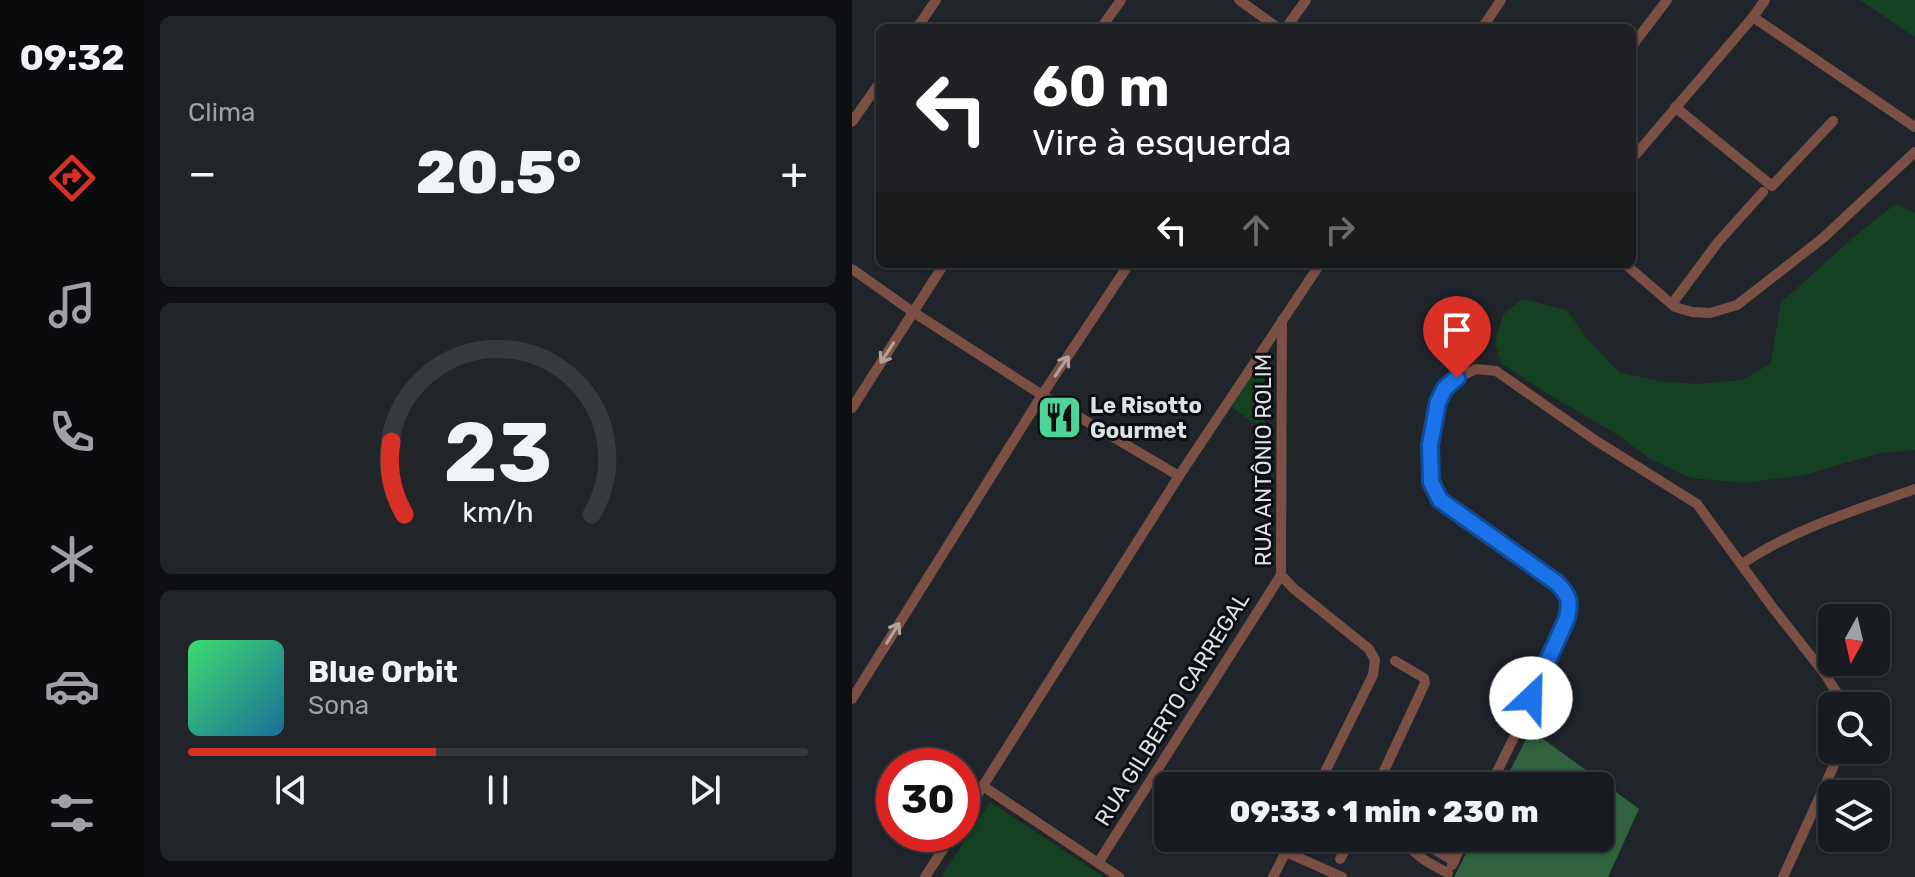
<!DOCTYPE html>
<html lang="pt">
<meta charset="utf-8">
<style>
:root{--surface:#181c21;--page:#21252a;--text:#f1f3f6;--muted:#9fa1a5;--line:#363a3f;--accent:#d93025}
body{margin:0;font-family:Rubik,sans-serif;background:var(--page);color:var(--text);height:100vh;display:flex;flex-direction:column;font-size:30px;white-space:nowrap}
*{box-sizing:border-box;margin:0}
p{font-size:26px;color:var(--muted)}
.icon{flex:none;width:44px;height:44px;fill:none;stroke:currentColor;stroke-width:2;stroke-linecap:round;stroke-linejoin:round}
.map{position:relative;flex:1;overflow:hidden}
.drawer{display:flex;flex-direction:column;gap:16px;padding:16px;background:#0d0f12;width:708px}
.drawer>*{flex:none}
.banner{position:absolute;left:24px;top:24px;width:760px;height:244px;border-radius:12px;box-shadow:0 2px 6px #0004,0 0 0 2px var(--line);background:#202124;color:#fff;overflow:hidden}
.needle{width:52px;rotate:188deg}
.tools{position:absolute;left:966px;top:604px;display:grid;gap:16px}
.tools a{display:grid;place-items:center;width:72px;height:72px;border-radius:12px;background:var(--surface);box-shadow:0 2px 6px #0004,0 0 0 2px var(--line);font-size:40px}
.speed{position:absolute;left:24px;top:748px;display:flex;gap:16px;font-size:40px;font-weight:700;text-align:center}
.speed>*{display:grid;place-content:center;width:104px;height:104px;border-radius:50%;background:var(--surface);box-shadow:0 2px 6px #0004,0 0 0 2px var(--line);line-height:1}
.speed .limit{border:12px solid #d22;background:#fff;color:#111}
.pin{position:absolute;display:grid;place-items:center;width:68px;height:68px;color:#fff;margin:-82px -34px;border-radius:50% 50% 50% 0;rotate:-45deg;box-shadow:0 0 8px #0007}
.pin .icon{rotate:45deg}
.me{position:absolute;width:88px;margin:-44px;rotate:24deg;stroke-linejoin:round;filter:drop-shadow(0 0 6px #0008)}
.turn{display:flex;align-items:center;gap:28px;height:168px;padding:0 24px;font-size:36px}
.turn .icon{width:104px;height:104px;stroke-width:2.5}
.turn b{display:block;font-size:56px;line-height:68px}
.lanes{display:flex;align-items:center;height:76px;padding:0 24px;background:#0003;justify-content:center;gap:40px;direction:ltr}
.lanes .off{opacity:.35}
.big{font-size:60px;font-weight:800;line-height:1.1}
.drawer .tile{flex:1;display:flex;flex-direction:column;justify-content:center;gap:12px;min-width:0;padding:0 28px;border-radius:12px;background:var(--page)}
.drawer .dial{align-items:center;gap:0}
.dial svg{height:208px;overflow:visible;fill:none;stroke:var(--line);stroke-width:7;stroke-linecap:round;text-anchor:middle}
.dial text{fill:var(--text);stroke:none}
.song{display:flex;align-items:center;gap:24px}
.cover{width:96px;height:96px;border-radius:12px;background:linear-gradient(135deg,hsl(140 70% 55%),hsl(200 70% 35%))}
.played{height:8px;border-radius:4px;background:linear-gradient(90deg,var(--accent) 40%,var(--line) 40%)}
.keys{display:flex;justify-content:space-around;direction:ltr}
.heat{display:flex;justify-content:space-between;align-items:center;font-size:44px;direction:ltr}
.trip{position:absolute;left:302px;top:772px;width:460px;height:80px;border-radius:12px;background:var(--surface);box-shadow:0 2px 6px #0004,0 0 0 2px var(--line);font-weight:800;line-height:80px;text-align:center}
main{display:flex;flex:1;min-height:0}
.tabs{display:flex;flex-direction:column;width:144px;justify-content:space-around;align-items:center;background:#0a0b0d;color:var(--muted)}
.tabs .icon{width:56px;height:56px}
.tabs .selected{color:var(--accent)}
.tabs b{font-size:36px;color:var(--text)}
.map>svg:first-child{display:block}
</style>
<main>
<nav class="tabs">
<b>09:32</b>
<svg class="icon selected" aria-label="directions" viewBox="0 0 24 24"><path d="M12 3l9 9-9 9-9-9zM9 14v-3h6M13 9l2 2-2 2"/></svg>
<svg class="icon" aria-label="music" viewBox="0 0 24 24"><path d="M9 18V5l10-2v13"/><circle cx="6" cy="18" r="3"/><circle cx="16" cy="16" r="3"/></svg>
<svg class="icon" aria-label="phone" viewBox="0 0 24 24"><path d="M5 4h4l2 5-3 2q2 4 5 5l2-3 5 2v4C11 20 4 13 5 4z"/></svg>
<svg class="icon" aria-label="climate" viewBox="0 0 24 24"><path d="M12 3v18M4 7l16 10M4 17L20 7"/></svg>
<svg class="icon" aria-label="car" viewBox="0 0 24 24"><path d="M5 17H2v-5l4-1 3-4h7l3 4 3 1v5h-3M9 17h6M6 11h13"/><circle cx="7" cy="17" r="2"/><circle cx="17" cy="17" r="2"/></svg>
<svg class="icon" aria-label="filters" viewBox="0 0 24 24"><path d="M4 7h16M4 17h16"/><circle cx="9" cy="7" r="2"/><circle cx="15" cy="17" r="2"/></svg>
</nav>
<section class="drawer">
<div class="tile"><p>Clima</p>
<div class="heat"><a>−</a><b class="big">20.5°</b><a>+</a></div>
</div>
<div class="tile dial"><svg viewBox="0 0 100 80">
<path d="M14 69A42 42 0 1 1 86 69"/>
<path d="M14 69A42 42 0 0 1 9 41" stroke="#d93025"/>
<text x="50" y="56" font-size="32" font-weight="700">23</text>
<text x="50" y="72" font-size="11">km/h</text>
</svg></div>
<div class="tile">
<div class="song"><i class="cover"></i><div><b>Blue Orbit</b><p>Sona</p></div></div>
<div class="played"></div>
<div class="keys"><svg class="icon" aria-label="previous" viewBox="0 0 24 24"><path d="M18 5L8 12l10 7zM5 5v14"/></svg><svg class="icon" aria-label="pause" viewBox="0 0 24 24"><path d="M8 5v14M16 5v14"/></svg><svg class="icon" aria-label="next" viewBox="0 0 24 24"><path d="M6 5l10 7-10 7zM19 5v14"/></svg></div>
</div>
</section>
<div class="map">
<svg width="1063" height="877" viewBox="0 0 1063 877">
<rect width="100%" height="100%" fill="#20252c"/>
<g fill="#144122">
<path d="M1008,0H1063V37Z"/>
<path d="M1044,204L1063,213V450L1028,453L952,475L892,483L839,478L798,459L766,435L696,394L649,363L643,343L651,315L670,299L715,310L736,340L768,373L814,382L847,384L891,380L919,363L929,302C968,269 1003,233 1044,204Z"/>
<path d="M412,354V430L379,407Z"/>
<path d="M138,802L252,877H89Z"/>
</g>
<path fill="#30633e" d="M679,730L787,809L756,877H602L622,838H748V786H650Z"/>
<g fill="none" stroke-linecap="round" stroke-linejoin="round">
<g stroke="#7b4f43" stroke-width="10">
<path d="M387,0L426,28"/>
<path d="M901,17L1063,127"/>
<path d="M65,28L84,0"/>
<path d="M249,28L269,0"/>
<path d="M434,28L454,0"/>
<path d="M630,28L649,0"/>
<path d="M780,46L815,0"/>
<path d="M823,107L920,186L981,121"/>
<path d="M0,122L28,82"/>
<path d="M780,159L901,17L913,0"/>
<path d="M773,264L823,307L840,312L858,313L885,305L971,238L1063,152"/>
<path d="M0,269L61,312L190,395L327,476"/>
<path d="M820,304L866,242L911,192"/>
<path d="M430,320L429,575L441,588L517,649L523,660L521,675L466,786"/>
<path d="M0,408L92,264"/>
<path d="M890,564C941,529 1004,510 1063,489"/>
<path d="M0,699L190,395L277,264"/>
<path d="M131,786L267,877"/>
<path d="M525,786L573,683L572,678L543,661"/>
<path d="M638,786L668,725L715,618C719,600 717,596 705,583L588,500L579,482L578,445L586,402L593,388L605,378L624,369L644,371L743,440L845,504L921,608L973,674L985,693L990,706"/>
<path d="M110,819L327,476L468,264"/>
<path d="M543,838L554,843L578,847L602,861"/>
<path d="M554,843C566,858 580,865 596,873"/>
<path d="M434,852L490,877"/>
<path d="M488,859L500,838"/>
<path d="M246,863L429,575"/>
<path d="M600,865L613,838"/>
<path d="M73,877L101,834"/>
<path d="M421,877L441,838"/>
<path d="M931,877L989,750"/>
</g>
</g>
<defs><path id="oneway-shaft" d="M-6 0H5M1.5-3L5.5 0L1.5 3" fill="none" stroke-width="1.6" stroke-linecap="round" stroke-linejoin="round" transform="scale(2)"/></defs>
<g stroke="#b1a09d">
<use href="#oneway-shaft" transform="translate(35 353) rotate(123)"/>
<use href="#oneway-shaft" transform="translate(210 366) rotate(-56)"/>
<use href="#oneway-shaft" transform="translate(41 633) rotate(-58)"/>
</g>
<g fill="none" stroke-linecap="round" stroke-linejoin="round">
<defs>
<path id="route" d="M605,378L593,388L586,402L578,445L579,482L588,500L705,583C717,596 719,600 715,618L679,698"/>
</defs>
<use href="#route" stroke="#114b97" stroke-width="20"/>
<use href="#route" stroke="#1a73e8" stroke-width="14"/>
</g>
<defs>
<symbol id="restaurant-square" viewBox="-11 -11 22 22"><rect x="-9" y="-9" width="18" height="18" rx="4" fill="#4fd399" stroke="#0c0e11"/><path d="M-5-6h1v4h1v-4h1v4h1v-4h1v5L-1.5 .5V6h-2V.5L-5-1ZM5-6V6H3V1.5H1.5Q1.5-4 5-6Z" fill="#111"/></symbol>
</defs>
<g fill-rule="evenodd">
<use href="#restaurant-square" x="182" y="392" width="51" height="51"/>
</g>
<g text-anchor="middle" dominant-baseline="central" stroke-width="6" stroke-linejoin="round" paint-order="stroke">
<g font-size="22" font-weight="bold" fill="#dee2e7" stroke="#0c0e11" text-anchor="start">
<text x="238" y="405">Le Risotto<tspan x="238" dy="25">Gourmet</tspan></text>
</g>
<g font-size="22" fill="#dee2e7" stroke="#0c0e11">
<text transform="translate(411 460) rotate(-90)">RUA ANTÔNIO ROLIM</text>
<text transform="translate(320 709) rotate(-58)">RUA GILBERTO CARREGAL</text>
</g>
</g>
</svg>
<div class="tools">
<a><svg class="needle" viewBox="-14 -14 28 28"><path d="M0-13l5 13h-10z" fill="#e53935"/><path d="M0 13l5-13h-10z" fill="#9fa1a5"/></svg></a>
<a><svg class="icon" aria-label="search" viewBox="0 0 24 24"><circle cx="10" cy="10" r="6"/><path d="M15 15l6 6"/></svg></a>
<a><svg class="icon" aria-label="layers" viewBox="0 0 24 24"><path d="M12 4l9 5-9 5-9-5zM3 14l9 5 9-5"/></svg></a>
</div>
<div class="speed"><div class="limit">30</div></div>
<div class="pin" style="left:605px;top:378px;background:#d93025"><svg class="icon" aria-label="arrive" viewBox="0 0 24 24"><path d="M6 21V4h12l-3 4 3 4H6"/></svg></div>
<svg class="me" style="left:679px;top:698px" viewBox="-20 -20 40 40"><circle r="19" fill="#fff"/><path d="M0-13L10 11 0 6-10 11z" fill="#1a73e8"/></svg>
<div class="trip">09:33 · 1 min · 230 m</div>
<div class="banner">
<div class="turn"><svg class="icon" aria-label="left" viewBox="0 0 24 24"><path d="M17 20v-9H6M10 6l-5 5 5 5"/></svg><div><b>60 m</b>Vire à esquerda</div></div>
<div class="lanes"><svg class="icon" aria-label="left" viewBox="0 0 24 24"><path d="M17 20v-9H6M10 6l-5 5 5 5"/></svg><svg class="icon off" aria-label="ahead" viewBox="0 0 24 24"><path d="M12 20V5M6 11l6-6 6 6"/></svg><svg class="icon off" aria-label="right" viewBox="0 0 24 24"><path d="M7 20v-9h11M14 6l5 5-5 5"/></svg></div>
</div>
</div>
</main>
